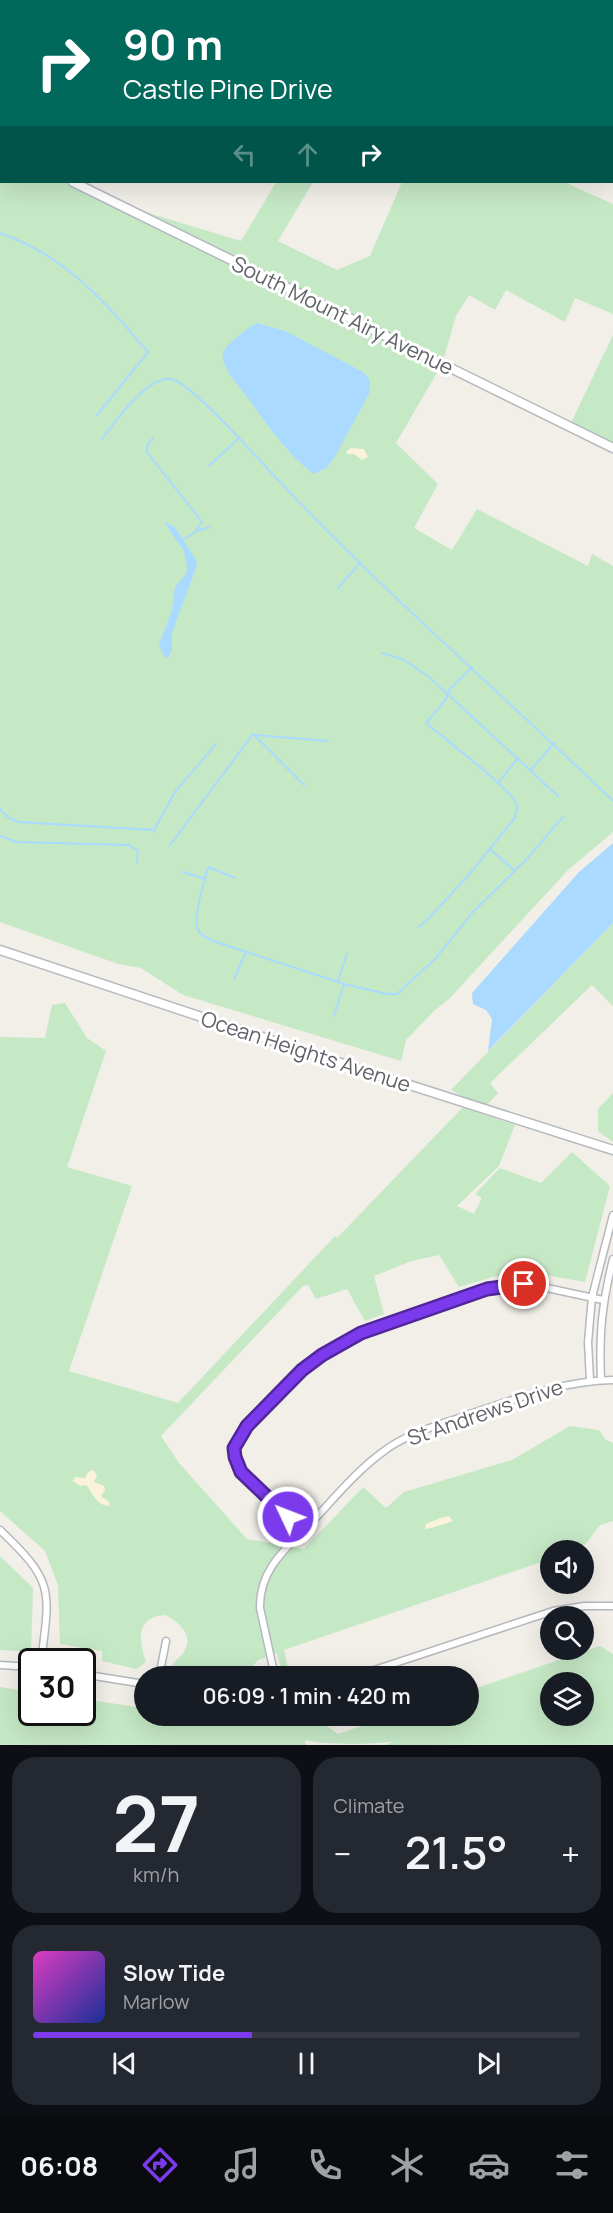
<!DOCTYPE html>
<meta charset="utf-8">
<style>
:root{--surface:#171b24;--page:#242831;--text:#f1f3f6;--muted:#9ea1a6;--line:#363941;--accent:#7c3aed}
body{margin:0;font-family:Manrope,sans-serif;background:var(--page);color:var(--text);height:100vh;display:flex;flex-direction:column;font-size:22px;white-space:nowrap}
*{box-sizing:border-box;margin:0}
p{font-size:20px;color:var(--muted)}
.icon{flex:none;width:33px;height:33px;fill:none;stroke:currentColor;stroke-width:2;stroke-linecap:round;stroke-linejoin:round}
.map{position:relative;height:1745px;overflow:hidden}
.drawer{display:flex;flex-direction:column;gap:12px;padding:12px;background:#0d0f14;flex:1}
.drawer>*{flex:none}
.hud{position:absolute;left:0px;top:0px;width:614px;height:183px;box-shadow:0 6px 24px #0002;background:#00695c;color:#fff;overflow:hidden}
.buttons{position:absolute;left:540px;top:1540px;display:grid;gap:12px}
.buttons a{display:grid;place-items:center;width:54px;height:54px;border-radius:50%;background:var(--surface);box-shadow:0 6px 24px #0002;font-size:30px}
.speed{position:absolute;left:18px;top:1648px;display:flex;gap:12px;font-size:30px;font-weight:700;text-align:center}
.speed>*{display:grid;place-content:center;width:78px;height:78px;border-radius:50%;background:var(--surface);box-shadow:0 6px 24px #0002;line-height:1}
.speed .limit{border:3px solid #111;border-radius:9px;background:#fff;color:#111}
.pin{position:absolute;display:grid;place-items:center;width:51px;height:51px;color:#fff;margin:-26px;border:3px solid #fff;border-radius:50%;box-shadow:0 2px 6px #0007}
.me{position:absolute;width:66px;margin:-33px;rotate:313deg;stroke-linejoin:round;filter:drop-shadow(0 0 4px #0008)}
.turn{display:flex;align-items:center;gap:21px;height:126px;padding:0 24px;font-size:27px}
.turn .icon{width:78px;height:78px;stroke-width:2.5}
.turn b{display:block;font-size:42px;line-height:51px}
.lanes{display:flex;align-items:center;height:57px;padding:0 24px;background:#0003;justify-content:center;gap:30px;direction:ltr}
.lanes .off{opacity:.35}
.big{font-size:45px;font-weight:600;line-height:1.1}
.drawer .tile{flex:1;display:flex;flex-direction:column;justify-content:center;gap:9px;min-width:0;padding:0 21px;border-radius:24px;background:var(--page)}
.drawer .dial{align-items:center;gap:0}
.dial b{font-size:78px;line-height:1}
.song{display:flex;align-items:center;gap:18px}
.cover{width:72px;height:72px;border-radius:9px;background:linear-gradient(135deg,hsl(310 70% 55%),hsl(230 70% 35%))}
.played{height:6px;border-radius:3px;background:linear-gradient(90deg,var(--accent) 40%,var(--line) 40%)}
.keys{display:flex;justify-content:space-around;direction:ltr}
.heat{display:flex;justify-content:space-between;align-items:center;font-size:33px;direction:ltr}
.drawer .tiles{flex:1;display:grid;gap:12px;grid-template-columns:1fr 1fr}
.tile:last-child{grid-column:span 2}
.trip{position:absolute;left:134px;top:1666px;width:345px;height:60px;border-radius:30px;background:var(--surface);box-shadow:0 6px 24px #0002;font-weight:600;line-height:60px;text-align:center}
.tabs{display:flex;height:96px;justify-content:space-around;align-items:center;background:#090b0e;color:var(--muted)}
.tabs .icon{width:42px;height:42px}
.tabs .current{color:var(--accent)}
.tabs b{font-size:27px;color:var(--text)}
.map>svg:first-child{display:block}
</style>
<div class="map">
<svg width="613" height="1745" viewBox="0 0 613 1745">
<rect width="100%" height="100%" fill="#f1efe8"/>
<g fill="#c5e8c5" fill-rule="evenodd">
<path d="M0,0H106L2,2V182H72L115,203L241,241L276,182H313L278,241L337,270L370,256L402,182H564L613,204V314L575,298L565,322L506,290L495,310L469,295L456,316L442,364L396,443L438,484L414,528L452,550L477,509L588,566L592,554L613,566V832L568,870L449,999L434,1011L406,1040L401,1061L183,995L141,968L118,964L0,922Z"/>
<path d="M613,335V448L569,427Z"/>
<path d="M613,923V1006L592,985L490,1083L498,1093L487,1105L465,1098L451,1090Z"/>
<path d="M65,1003L87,1038L106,1051L67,1167L132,1186L69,1371L178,1403L335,1236L337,1238L463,1107L515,1125L499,1166L457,1206L474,1214L482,1198L475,1194L500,1168L541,1183L572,1152L610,1186L585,1282L517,1270L459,1287L439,1255L412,1261L374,1276L384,1314L365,1321L347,1289L316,1299L308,1285L303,1286L161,1436L179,1463L247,1539L304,1549L363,1487L386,1508L404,1492L512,1460L570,1426L599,1430L605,1439L613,1443V1521L600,1525C581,1551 583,1551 550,1551V1559L284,1650L290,1677H283L277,1653L258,1660L243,1677H173L170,1674C170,1664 177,1661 183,1653C195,1637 180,1622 165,1615C135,1617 139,1641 146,1662L136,1669L102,1661V1651L60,1644L58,1585L45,1551L0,1511V1037L45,1038L52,1005Z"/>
<path d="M613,1093V1142L598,1131V1109Z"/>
<path d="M0,1556L33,1588L31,1652L0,1650Z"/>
<path d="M600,1646L613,1654V1745H385L395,1741C371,1745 326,1745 305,1740L306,1745H0V1687L31,1692L32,1713H82L83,1699L144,1708V1716H195L295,1726L293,1716H313L338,1734L391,1716H468V1691ZM550,1683H584V1716H550Z"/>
</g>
<g fill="#fbf3d9">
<path d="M351,448L364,449L368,457L362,460L354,454H347V451Z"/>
<path d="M93,1470L97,1475L94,1482L104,1486L105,1490L101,1496L109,1502L110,1506C95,1505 94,1494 86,1485L80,1486L73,1481L75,1477L85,1478L88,1472Z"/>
<path d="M449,1516L453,1521C448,1523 429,1529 425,1529L426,1524L440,1518Z"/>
</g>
<g fill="#aadaff">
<path d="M257,323L285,331L363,372L370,380L369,394L334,458L326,468L314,474C281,451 258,408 231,377C228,371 221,360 223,353C225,345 249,327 257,323Z"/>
<path d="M164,522L175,527L195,558L197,565L172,633V651L167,658H165L159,645L172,610L175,587L186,574L187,568L184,551Z"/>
<path d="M613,843V923L488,1051L492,1019L486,1010L473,1004L472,993L579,872Z"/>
</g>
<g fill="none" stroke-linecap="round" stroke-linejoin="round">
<g stroke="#aadaff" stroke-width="2">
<path d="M0,233C66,256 104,301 148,352L97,415"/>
<path d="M153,438L147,445V452L202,522L195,532L183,540"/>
<path d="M102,439C115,422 147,376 171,379C189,381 252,452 267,468C375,585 498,690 613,801"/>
<path d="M209,466L239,438"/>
<path d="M197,531L209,527"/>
<path d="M338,588L360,563"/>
<path d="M382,653L404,660L429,677L558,796"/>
<path d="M254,735L328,741"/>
<path d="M255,736L304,785"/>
<path d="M531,770L554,743"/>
<path d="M498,783L518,758"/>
<path d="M0,809L9,818L18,822L154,830"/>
<path d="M155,832L154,830L175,792L216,744"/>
<path d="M0,836L17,842L129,845L138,851L137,863"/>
<path d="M170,845L253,734"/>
<path d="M490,849L515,871"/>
<path d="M183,872L205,879"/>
<path d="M235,878L208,867C205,881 192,919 198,930C201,936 208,938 213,941L344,984L387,994H397L436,958L473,912L525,861L563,817"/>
<path d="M418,927L425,922L467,877L514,819C515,815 518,809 517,805C514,791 441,736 426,723L446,699L449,690L472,667"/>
<path d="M234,979L246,952"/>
<path d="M338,981L347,954"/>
<path d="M334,1016L344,984"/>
</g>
<defs>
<g id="street">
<path d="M590,1380L588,1342L592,1297L613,1215"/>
<path d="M601,1380C599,1333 602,1304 613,1259"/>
<path d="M0,1530C55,1582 50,1590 41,1662"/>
<path d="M303,1531L241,1471L235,1457L234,1448L247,1426L312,1363L361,1333L497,1287L533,1285L603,1300"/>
<path d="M0,1665L32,1667"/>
<path d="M82,1674L144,1684"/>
<path d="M159,1677L166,1641"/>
<path d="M275,1677L260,1608C259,1571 284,1550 309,1525C333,1500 356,1471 384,1451C408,1433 439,1425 467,1415C515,1399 562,1381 613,1380"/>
<path d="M353,1677L553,1611L584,1606H613"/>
</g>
<g id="secondary">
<path d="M0,145L2,146"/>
<path d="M73,182L613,448"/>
<path d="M0,950L322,1057L613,1150"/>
</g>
</defs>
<use href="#street" stroke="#b5b8bc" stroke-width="9"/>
<use href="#secondary" stroke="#b6babf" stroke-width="11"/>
<use href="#street" stroke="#fff" stroke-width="6"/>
<use href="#secondary" stroke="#fff" stroke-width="8"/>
</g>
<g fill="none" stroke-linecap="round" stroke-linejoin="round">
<defs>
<path id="route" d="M288,1517L241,1472L235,1457L234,1448L247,1426L302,1370L322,1355L361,1333L487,1289L524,1284"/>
</defs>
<use href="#route" stroke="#51269a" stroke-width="15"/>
<use href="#route" stroke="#7c3aed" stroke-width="10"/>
</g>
<g text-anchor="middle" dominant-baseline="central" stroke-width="6" stroke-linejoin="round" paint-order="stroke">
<g font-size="21" fill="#5f6368" stroke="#fff">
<text transform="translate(343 315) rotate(26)">South Mount Airy Avenue</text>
<text transform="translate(306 1051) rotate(18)">Ocean Heights Avenue</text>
<text transform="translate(485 1412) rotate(-19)">St Andrews Drive</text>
</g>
</g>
</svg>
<div class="buttons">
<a><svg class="icon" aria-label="sound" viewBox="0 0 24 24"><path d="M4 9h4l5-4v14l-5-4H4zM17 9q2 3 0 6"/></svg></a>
<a><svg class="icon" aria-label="search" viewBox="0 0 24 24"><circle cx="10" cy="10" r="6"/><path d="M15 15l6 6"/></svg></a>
<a><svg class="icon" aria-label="layers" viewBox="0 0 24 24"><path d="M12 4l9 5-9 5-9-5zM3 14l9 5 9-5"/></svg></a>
</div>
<div class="speed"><div class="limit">30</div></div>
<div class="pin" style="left:524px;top:1284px;background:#d93025"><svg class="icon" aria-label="arrive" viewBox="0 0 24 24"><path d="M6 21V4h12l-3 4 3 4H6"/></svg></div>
<svg class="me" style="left:288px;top:1517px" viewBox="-20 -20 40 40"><circle r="17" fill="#7c3aed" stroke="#fff" stroke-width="3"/><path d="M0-11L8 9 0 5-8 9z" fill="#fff"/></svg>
<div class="trip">06:09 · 1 min · 420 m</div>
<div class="hud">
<div class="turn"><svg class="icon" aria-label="right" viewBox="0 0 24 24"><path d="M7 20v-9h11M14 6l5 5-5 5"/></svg><div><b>90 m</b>Castle Pine Drive</div></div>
<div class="lanes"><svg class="icon off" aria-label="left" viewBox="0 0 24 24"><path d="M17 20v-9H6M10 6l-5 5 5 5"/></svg><svg class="icon off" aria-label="ahead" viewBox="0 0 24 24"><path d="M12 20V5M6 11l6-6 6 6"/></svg><svg class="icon" aria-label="right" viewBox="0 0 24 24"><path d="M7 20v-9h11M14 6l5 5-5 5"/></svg></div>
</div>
</div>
<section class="drawer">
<div class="tiles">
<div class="tile dial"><b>27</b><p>km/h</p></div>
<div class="tile"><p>Climate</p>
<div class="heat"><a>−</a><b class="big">21.5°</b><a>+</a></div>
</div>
<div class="tile">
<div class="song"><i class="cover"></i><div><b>Slow Tide</b><p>Marlow</p></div></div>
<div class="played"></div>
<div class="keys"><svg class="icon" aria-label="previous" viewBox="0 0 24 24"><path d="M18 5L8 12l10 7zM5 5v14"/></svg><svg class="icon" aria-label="pause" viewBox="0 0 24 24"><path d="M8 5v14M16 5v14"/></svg><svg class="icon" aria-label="next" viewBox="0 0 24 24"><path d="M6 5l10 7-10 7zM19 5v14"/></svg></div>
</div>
</div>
</section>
<nav class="tabs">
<b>06:08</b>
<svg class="icon current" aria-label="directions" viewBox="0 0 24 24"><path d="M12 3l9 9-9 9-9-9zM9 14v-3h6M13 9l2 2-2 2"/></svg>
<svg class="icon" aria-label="music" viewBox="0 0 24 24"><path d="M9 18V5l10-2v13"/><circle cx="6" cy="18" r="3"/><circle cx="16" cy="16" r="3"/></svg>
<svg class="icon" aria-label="phone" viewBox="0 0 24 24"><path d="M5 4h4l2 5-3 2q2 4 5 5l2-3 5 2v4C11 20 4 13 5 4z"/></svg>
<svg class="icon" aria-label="climate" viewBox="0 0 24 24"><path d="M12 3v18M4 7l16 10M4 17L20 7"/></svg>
<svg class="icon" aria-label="car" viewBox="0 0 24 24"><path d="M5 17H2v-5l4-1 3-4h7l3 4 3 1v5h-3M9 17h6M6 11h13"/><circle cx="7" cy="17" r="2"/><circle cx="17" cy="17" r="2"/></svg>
<svg class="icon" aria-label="filters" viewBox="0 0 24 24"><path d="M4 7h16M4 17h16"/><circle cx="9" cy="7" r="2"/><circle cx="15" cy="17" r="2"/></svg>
</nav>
